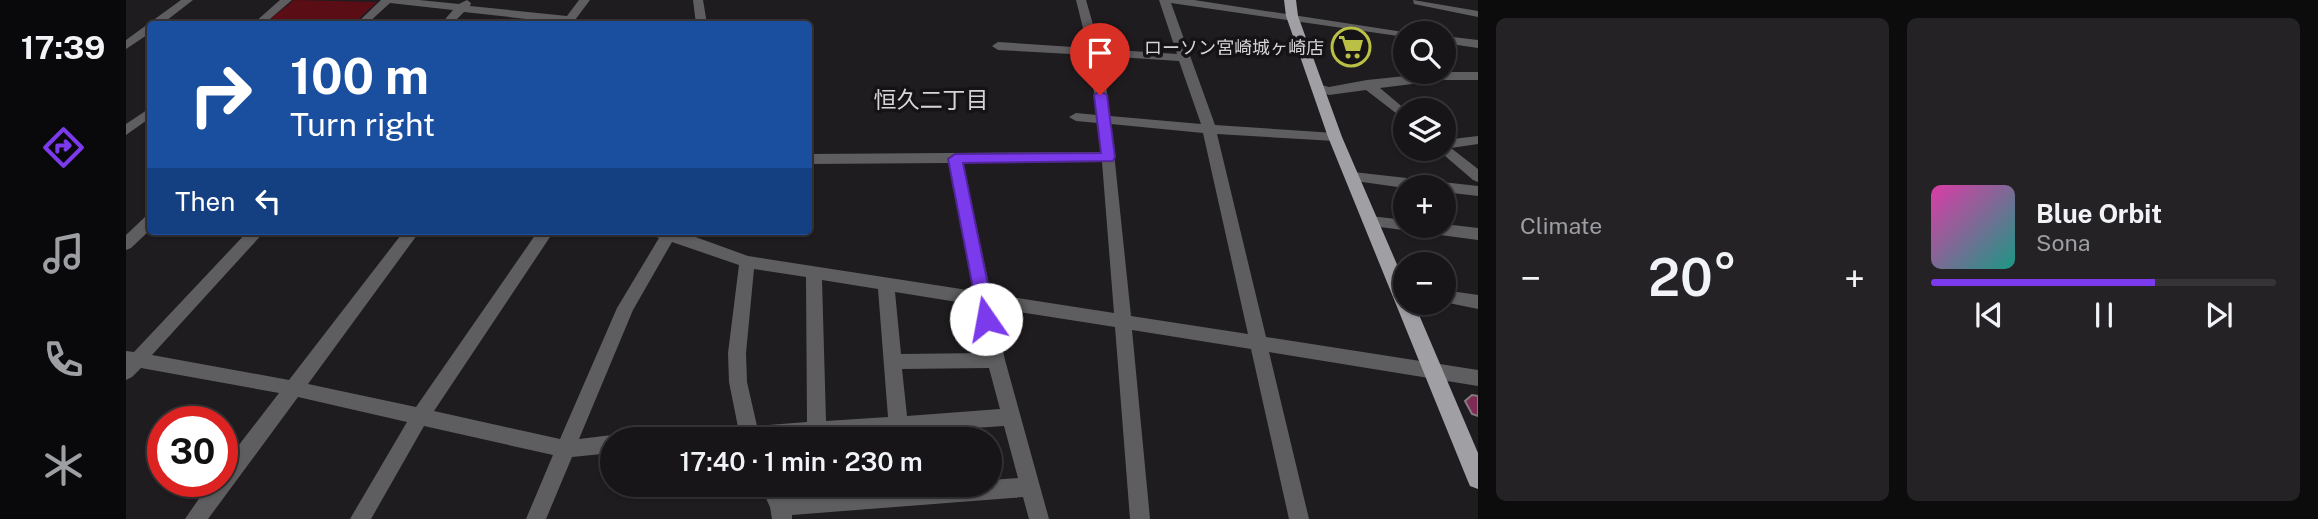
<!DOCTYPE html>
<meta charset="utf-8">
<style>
:root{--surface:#171518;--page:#242225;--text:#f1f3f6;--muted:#9e9fa2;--line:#363437;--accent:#7c3aed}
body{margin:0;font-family:"Public Sans","Noto Sans JP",sans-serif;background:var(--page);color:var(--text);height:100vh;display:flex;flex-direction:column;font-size:26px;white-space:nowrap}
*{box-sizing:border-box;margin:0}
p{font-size:23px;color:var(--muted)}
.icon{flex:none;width:38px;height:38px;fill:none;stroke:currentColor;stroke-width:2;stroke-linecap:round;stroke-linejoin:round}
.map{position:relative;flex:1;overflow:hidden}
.panel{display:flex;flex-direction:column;gap:18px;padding:18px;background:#0d0c0d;width:840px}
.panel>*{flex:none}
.guide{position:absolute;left:21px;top:21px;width:665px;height:214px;border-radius:7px;box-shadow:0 2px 5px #0004,0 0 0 2px var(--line);background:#1a4fa0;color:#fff;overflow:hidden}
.fabs{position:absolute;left:1267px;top:21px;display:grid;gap:14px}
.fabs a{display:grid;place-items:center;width:63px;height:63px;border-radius:50%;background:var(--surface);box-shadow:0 2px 5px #0004,0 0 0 2px var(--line);font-size:35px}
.speed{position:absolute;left:21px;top:406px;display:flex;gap:14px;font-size:35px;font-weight:700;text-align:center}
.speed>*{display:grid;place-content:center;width:91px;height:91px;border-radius:50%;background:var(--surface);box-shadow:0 2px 5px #0004,0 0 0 2px var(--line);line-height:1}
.speed .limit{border:10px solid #d22;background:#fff;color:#111}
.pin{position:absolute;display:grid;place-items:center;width:60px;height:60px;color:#fff;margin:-72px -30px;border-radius:50% 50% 50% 0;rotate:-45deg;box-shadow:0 0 7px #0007}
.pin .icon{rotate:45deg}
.me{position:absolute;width:77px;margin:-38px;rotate:348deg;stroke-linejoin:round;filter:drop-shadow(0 0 5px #0008)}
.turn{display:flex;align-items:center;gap:24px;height:147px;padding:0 28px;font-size:32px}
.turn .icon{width:91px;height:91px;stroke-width:2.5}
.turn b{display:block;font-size:49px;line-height:60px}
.then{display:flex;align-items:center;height:66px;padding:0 28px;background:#0003;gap:14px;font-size:26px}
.big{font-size:52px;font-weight:600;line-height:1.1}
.panel .widget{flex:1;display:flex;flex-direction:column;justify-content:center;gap:10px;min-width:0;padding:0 24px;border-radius:10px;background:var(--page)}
.song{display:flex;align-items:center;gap:21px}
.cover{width:84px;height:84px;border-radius:10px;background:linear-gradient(135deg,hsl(320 70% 55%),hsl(170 70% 35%))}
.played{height:7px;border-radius:4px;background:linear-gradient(90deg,var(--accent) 65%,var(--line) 65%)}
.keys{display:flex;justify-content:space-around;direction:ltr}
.heat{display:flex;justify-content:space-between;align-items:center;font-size:38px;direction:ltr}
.panel .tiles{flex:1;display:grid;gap:18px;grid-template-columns:repeat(2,1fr)}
.trip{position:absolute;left:474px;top:427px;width:402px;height:70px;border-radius:35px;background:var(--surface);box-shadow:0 2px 5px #0004,0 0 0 2px var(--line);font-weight:600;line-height:70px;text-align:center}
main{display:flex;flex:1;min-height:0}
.menu{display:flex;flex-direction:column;width:126px;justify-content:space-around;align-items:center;background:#09080a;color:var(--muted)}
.menu .icon{width:49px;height:49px}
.menu .current{color:var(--accent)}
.menu b{font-size:32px;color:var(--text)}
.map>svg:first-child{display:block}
</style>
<main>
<nav class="menu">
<b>17:39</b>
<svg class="icon current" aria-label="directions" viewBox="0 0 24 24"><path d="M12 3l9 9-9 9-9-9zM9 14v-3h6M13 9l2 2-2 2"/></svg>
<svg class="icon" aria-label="music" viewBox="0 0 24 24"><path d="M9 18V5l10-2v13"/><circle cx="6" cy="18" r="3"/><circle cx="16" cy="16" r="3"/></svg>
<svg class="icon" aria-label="phone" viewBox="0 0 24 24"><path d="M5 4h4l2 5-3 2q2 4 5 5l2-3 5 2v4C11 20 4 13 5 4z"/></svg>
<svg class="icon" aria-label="climate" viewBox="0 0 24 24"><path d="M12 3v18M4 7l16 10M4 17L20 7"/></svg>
</nav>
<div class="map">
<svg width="1352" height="519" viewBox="0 0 1352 519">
<rect width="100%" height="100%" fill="#1f1c20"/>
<path fill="#5a0d14" d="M168,0L251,2L227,24H138Z"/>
<g fill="#802b56" stroke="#827c7f" stroke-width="2">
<path d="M1212,39L1234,43L1239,55L1216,51Z"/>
<path d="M1346,395L1352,396V416L1346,414L1339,401Z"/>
</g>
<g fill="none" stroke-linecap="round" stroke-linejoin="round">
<g fill="#5e5e60" fill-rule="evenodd">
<path d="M55,0H67L36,24H24V33L0,49V40Z"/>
<path d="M154,0H166L138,24H127Z"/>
<path d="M255,0H293L333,4L341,0L345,3L344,6L441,16L453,0H464L446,24L338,12L326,24H315L327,10L264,3L241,24H230Z"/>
<path d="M567,0H577L581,24H570Z"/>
<path d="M950,0H960L974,49L1051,54L1033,0H1068L1284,33H1279V37L1045,3L1089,125L1209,133L1216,137L1209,141L1091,134L1140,337L1352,370V386L1143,352L1183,519H1163L1125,349L1006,330L1024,519H1004L989,327L868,308L879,360L923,519H903L897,497L666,515V519H646L644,507L634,485H654L660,496L806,485H864V480L892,478L878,426L684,439H552L554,433L561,430L612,427L603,382L602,353L613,265L546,242L507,310L453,439L486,435L493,439H486V453L446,457L420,519H400L427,455L298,426L245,519H224L281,422L172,397L82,519H59L85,481H96V467L153,393L15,368L6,377L0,380V351L8,352L122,231H139L26,355L163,380L278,231H294L182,384L290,407L412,231H428L308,411L434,439L491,308L533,238L525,235L522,231H553L622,256L848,291L823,163L682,164V154L976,152L972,123L950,121L943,117L950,113L971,115L963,55L872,50L866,46L872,42L962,48ZM976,56L1053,61L1075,124L984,116ZM985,124L1077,133L1122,334L1005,316ZM976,162L988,313L865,294L837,163ZM628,269L680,277L681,422L631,426L621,382L620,353ZM696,280L752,289L762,417L700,421ZM769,292L850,305L860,353L775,354ZM863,368L874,409L781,416L776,369Z"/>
<path d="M1287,0L1352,11V17L1288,4Z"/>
<path d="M1318,36L1352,40V48L1318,43Z"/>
<path d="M1318,72H1352V80H1318L1254,88L1280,110L1279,120L1240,90L1203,95L1185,88L1191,84L1203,87L1241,80Z"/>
<path d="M24,108V118L0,135V124Z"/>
<path d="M1352,136V144L1325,148L1352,169V182L1347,180L1311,149H1318V140Z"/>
<path d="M1227,172L1352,186V196L1318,192V187L1279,188L1222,180L1220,177L1222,174Z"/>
<path d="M24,216V230L5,248L0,250V235L19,217Z"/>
<path d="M1244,216L1279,220V226L1318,224L1352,228V240L1239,225L1236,221L1239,217Z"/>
<path d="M1318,290L1352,295V309L1318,302Z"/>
</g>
<path fill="#a09fa4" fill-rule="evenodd" d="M1158,0H1170L1172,16L1216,137L1279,283V303H1288L1352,453V489L1344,486L1341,479L1202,137L1160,16Z"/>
</g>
<path fill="#7c3aed" stroke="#51269a" stroke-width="2" d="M974,91L981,95L989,157L987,161L837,163L869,319L866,324H854L822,159L829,154L975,153L968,95Z"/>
<defs>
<symbol id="supermarket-ring" viewBox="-11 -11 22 22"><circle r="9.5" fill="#161316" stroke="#bac045" stroke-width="1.5"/><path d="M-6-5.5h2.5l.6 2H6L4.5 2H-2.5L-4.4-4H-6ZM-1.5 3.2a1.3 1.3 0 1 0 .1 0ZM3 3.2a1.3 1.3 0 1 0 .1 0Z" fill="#bac045"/></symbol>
</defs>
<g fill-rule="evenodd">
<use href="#supermarket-ring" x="1203" y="25" width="44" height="44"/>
</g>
<g text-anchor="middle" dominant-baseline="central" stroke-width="7" stroke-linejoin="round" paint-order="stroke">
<g font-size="18" fill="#d6d4d6" stroke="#161316" text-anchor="end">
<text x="1198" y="47">ローソン宮崎城ヶ崎店</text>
</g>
<g font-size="23" fill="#d6d4d6" stroke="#161316">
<text x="805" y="99">恒久二丁目</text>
</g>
</g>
</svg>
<div class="fabs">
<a><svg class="icon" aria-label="search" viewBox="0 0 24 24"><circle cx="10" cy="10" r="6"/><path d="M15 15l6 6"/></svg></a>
<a><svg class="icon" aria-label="layers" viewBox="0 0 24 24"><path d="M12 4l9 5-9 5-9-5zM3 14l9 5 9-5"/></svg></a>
<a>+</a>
<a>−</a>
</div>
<div class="speed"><div class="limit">30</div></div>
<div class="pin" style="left:974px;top:95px;background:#d93025"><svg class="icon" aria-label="arrive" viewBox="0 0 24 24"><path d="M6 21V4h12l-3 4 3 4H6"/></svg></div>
<svg class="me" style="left:860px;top:319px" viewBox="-20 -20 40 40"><circle r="19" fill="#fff"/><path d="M0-13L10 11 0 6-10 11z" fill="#7c3aed"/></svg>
<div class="trip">17:40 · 1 min · 230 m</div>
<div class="guide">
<div class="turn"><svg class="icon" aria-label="right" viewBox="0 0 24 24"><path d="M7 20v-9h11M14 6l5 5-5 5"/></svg><div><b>100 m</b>Turn right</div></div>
<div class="then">Then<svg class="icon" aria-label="left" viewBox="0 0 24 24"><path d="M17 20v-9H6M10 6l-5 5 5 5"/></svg></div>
</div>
</div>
<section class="panel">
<div class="tiles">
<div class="widget"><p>Climate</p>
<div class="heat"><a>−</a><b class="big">20°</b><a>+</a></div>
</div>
<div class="widget">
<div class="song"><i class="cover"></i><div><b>Blue Orbit</b><p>Sona</p></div></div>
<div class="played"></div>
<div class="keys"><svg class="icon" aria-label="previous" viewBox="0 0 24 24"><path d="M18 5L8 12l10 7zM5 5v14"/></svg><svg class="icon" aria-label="pause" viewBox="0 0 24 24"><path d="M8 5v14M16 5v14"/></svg><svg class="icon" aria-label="next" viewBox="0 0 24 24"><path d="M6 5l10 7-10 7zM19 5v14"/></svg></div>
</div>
</div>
</section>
</main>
